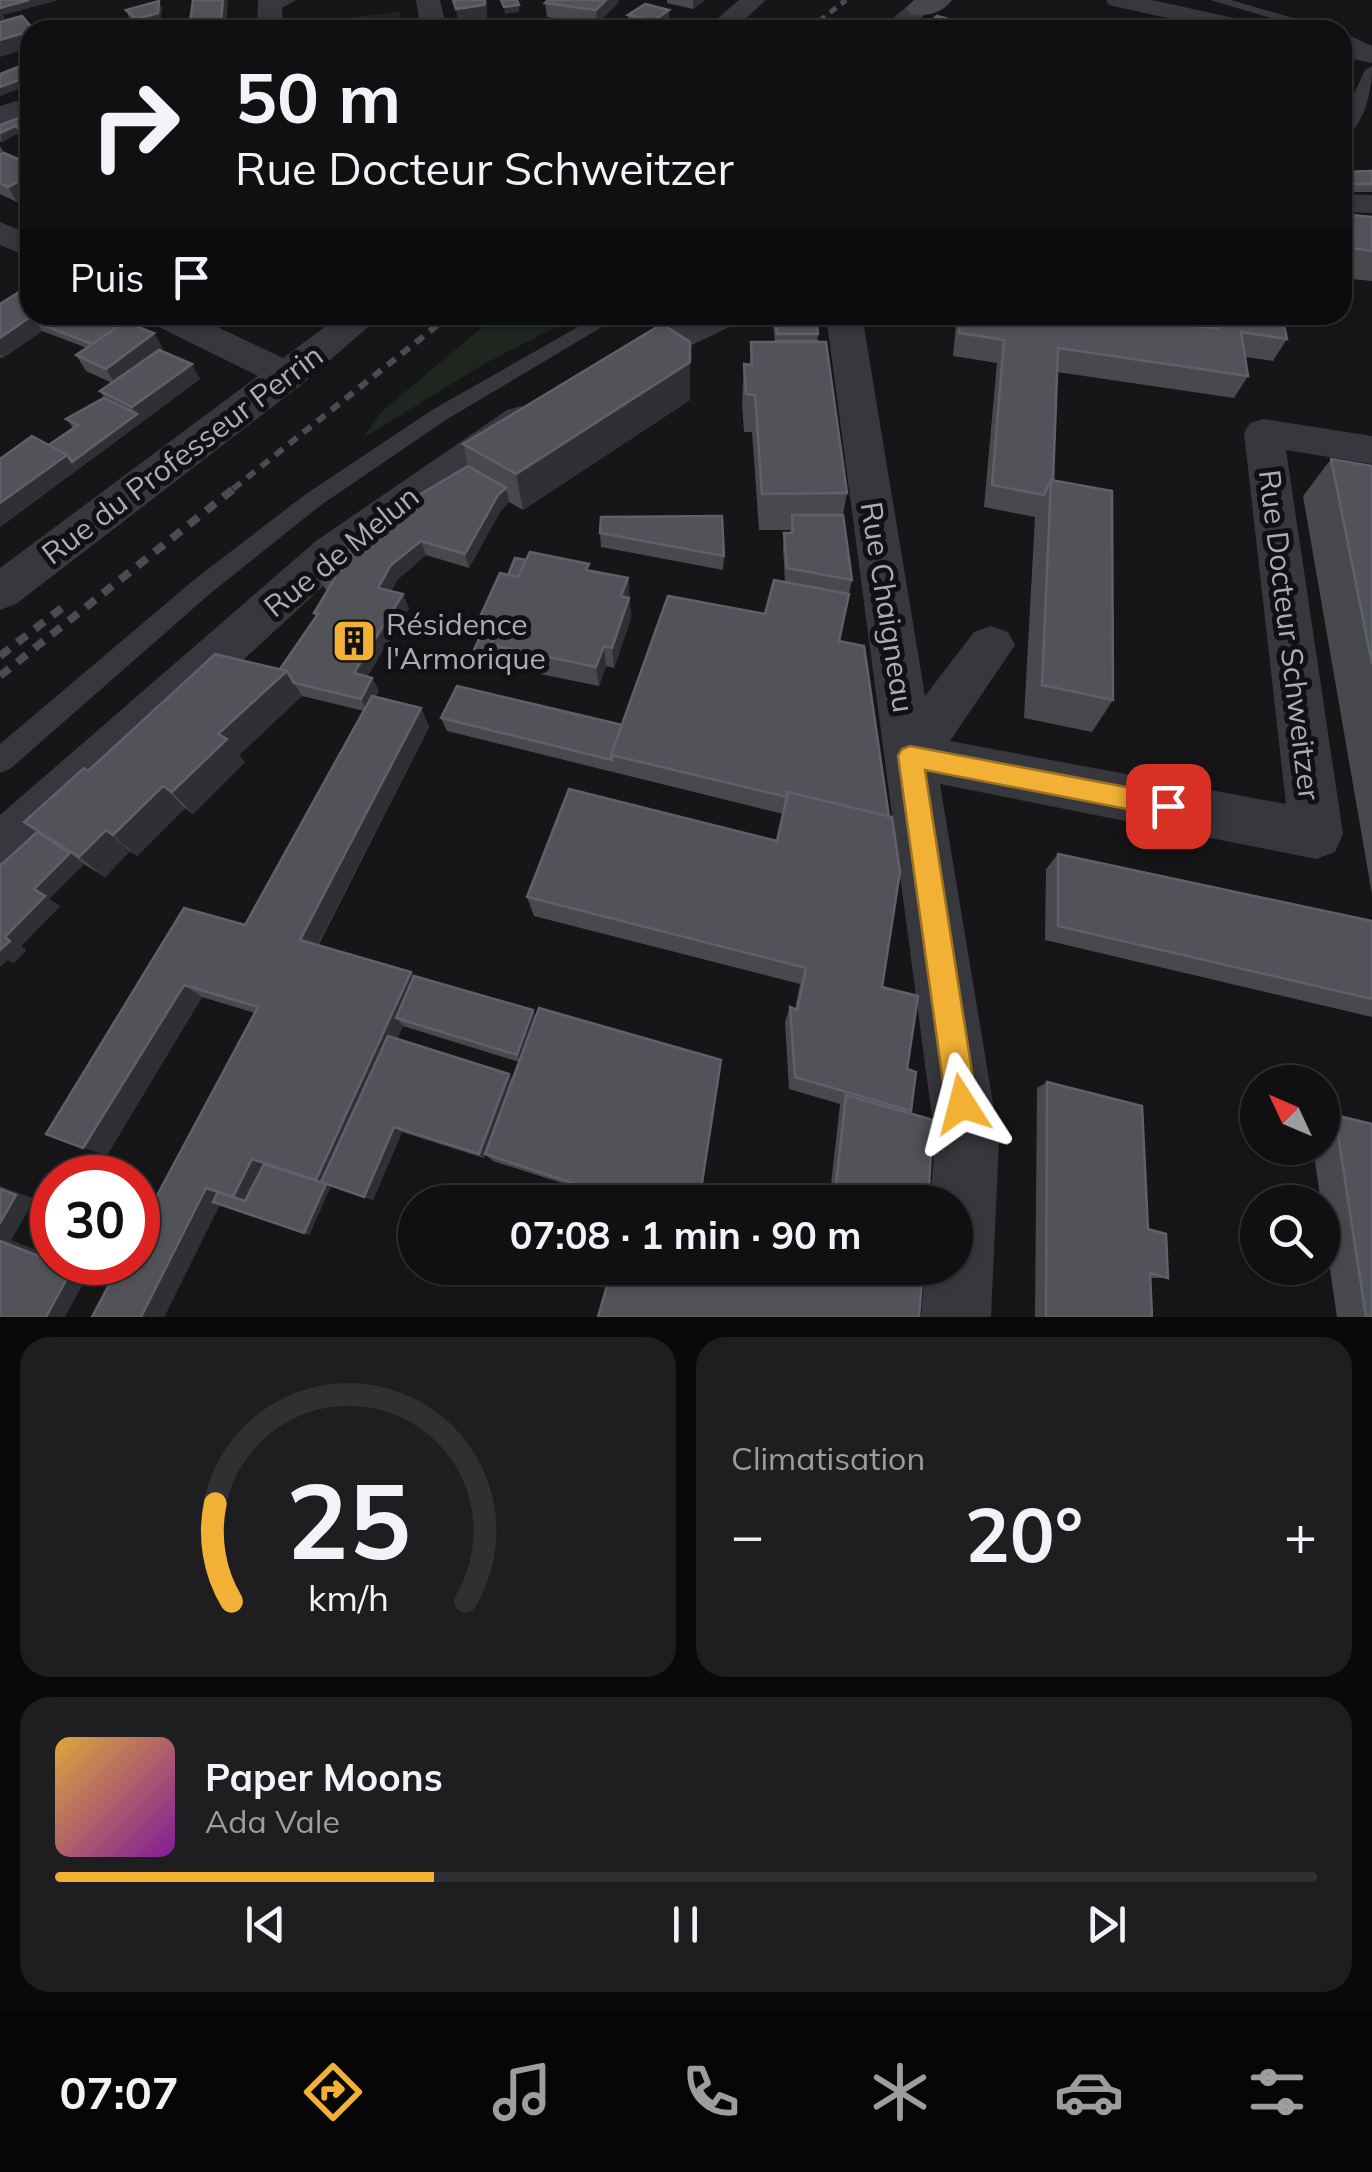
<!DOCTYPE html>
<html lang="fr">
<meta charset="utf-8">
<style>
:root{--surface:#101012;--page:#1e1e20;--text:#f1f3f6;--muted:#9c9d9f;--line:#303032;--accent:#f2b134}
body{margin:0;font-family:Mulish,sans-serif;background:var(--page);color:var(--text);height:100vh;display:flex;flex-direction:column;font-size:38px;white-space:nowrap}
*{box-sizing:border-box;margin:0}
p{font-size:32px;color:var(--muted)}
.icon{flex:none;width:55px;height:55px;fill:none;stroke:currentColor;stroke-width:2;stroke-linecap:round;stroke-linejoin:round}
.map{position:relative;height:1317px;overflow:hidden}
.details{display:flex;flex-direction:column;gap:20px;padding:20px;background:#09090a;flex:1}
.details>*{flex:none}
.banner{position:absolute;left:20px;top:20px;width:1332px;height:305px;border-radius:30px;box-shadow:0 2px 8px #0004,0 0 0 2px var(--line);background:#101012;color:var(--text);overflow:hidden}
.needle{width:65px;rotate:314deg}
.tools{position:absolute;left:1240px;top:1065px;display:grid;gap:20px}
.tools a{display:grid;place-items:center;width:100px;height:100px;border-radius:50%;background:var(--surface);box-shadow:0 2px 8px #0004,0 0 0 2px var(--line);font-size:50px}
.speed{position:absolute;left:30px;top:1155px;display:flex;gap:20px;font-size:50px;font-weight:700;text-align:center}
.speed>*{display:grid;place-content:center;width:130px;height:130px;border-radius:50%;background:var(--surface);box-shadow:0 2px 8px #0004,0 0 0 2px var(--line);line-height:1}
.speed .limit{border:15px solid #d22;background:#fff;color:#111}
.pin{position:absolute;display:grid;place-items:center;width:85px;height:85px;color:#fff;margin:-42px;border-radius:20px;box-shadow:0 5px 15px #0006}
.me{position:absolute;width:110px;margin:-55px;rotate:351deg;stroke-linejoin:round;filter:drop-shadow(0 0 8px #0008)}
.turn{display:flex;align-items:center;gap:35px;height:210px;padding:0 50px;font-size:45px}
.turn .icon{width:130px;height:130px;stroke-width:2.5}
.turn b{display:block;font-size:70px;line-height:85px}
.then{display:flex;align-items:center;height:95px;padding:0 50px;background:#0003;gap:20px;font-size:38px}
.big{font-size:75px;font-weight:700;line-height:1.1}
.details .tile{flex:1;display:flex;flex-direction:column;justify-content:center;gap:15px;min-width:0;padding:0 35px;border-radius:30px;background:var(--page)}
.details .dial{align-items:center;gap:0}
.dial svg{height:260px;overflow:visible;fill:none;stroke:var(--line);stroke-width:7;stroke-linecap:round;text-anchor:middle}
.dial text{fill:var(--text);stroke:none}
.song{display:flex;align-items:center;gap:30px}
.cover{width:120px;height:120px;border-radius:15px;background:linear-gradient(135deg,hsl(40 70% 55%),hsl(290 70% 35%))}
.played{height:10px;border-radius:5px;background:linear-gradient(90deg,var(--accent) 30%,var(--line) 30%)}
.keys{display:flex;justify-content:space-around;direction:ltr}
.heat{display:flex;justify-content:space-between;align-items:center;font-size:55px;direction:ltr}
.details .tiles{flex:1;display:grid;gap:20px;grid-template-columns:1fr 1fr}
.tile:last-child{grid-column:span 2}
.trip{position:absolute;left:398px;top:1185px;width:575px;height:100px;border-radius:50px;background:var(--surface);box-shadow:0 2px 8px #0004,0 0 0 2px var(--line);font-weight:700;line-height:100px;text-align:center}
.dock{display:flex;height:160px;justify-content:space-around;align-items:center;background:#060607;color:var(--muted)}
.dock .icon{width:70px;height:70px}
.dock .active{color:var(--accent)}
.dock b{font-size:45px;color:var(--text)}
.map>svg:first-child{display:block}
</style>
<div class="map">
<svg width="1372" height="1317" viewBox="0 0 1372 1317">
<rect width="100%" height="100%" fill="#161618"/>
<g fill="#1e261f">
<path d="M400,12L405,30H339L338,19Z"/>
<path d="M497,315H579L486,363L363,438L381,412Z"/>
</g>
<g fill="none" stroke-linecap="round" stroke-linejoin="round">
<g fill="#37383d" fill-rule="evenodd">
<path d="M1210,0H1231L1334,30H1312Z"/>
<path d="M1342,32L1372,46V56L1342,42Z"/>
<path d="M1372,66C1372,90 1365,126 1342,139V120L1365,70Z"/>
<path d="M599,315H622L446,420L321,505L212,592L10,769L0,773V744L195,579L306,494L432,410Z"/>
</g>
<g fill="#37383d" fill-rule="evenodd">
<path d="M258,0H296L282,8L283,30H257Z"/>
<path d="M416,0H440L447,30H421Z"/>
<path d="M739,0H766L733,30H704Z"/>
<path d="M1106,0H1152L1265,25L1269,30H1221L1109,5Z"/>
<path d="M920,1L932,8L908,30H879L911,3Z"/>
<path d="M1342,41L1372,47V63L1342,57Z"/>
<path d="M30,97V114L0,124V106Z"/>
<path d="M1342,194L1372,195V213L1342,212Z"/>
<path d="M0,222L30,234V257L0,245Z"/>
<path d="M146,315H192L283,358L341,315H382L301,385L16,604L0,610V568L258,376L151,323Z"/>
<path d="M696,315H743L738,323L637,371L624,375L611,371L605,363L611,355Z"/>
<path d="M826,315H862L925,696L974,632L991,626L1008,632L1015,645L950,741L1286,804L1244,433L1250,423L1264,419L1372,436V464L1286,450L1343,834L1335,852L1316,859L940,784L999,1140L991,1317H921L925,1268H955V1202H930L935,1140Z"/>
<path d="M521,406L535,410L541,419L535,428L430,501L346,565L19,867L0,874V815L316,541L507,410Z"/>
</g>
<path fill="#45474d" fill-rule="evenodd" d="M914,0H952C943,13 924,18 910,14L906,8Z"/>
<path stroke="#4a4c52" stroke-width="5" stroke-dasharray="8 6" stroke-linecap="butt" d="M808,30L846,0"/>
<path stroke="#4a4c52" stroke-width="6" stroke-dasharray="10 8" stroke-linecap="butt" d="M233,489L450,315"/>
<g stroke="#4a4c52" stroke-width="8" stroke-dasharray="12 10" stroke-linecap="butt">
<path d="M0,656L67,604"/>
<path d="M0,676L236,487"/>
</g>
</g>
<g fill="#47494d" fill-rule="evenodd">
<path d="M548,0H619V2L597,24L547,17L545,3Z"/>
<path d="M667,0H705L693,9L667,3Z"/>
<path d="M162,8L160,20L157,21L160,28L138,25L129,17L126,10Z"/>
<path d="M628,15L669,24L661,30H632L629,29Z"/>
<path d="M30,114V137H28L19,133L2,142L0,141V125Z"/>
<path d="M0,146L4,153L30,164V204L26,197L17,202L0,194Z"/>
<path d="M1372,171V192H1342V172Z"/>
<path d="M1342,214L1372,217V281L1342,278Z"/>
<path d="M0,304L30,315L119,326L154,333L163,349L160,351L200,379L0,527V459L49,445L73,428L66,419L105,399L100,391L112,383L86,371L76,355L87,348L42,331L3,358L0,357Z"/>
<path d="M772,315H816L818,334L817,342L847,493L843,515L852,580L839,641L882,987L907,1069L911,1111L909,1113L928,1202H781V1197L785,1192L829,1202L840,1104L789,1089L785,1022L790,1007L795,1009L800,984L534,916L527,897L777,841L783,814L447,731L441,718L622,725L765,614L785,582L783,548L784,533H790V530H759L752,432H744L742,402L744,364H750L751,342H775Z"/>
<path d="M957,315H1118L1204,327L1203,315H1282L1287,339L1273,361L1245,357L1248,376L1234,398L1057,372L1053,481L1113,700L1092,732L1024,718L1035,517L984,507L997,363L953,356Z"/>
<path d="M690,400L523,510L509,502L501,510L469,568L426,555L397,580L391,591L409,608L367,676L372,678L379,691L376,697L421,708L429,727L318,946L411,972L414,976L536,1016L699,1202H621L493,1161L486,1155L484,1158L402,1132L373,1200L331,1186L309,1235L220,1204L164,1317H92L255,1013L202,997L107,1155L184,908L245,925L364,711L302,696L239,755L245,762L193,814L185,808L137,856L130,851L105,877L79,861L84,864L49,899L60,906L21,946L26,950L14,963L8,960L1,865L38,832L24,822L88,771L280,669L316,617L314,613L329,590L325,589L318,575L468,466L463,444ZM403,1026L519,1062L513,1079L509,1074L397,1039Z"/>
<path d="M1331,459L1372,466V894L1303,496Z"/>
<path d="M600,533L724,556L723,570L601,547Z"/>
<path d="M590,570L628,578L631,618L614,668L606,666L599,686L496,665L495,669L473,664L471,657L483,632L479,619L508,575Z"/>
<path d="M1058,854L1372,921V1017L1045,940L1046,869Z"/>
<path d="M1047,1082L1148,1229L1168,1278H1150L1152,1317H1035L1037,1088Z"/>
<path d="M1335,1115L1372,1317H1337L1322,1215V1202H1321L1313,1148H1322V1119Z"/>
</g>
<g fill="#2f3033">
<path d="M29,0H59L3,15L5,19L0,20V8Z"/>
<path d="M223,0H228L226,30H220Z"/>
<path d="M487,0V19L458,23L456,9Z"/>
<path d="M606,0H619V2L597,24L596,10Z"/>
<path d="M693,0H705L693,9Z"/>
<path d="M159,1L162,8L160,20L157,21L159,30L139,26L136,19Z"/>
<path d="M519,5V12L505,14L504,7Z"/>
<path d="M669,10V24L661,30H654L653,21Z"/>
<path d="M30,32V48L0,57V40Z"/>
<path d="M30,76V85L0,96V87Z"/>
<path d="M15,126L19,133L2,142L0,133Z"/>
<path d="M30,127V137H28L24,130Z"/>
<path d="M30,175V195L17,202L8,187Z"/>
<path d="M33,315H65L37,323L42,331L3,358L0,354V338Z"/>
<path d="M154,333L163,349L115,384L106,369Z"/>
<path d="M690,362V400L523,510L516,474Z"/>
<path d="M192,364L200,379L142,422L132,407Z"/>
<path d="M137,414L142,422L77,470L72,462Z"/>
<path d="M67,455L77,470L0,527V503Z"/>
<path d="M506,488L509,502L501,510L469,568L465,554L498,495Z"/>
<path d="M421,541L426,555L397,580L384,602L378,588L391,565Z"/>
<path d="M628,578L631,618L614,668L612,648L621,596Z"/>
<path d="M403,594L409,608L361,687L354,673Z"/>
<path d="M604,646L606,666L599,686L596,667Z"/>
<path d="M287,671L302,696L239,755L245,762L193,814L172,792L218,734Z"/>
<path d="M372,678L379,691L368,712L361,699Z"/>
<path d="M421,708L429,727L313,954L300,940Z"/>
<path d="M163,786L185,808L137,856L113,835Z"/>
<path d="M106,830L130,851L105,877L79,857Z"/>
<path d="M70,853L84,864L49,899L60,906L21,946L26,950L14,963L8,960L0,967V950L5,937L34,889Z"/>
<path d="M411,972L421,985L396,1018L403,1025L331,1186L316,1180Z"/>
<path d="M184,985L202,997L107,1155L83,1148Z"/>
<path d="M533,1010L537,1018L521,1062L517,1055Z"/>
<path d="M509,1074L514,1080L484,1158L479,1154Z"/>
<path d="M394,1127L402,1132L373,1200L364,1197Z"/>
<path d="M252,1159L270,1166L251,1202L225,1194L164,1317H141L206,1188Z"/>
<path d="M326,1184L331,1186L309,1235L304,1233Z"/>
<path d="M0,1186L35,1199L11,1240L52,1256V1262L0,1241Z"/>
<path d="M55,1262H69L90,1271L65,1317H46Z"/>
</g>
<g fill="#525359" stroke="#5f6168" stroke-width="2.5">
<path d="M0,0H29L0,8Z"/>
<path d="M193,0H223L220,30H189Z"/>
<path d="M453,0H485L484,5L456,9Z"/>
<path d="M501,0H517L519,5L504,7Z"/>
<path d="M548,0H606L596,10L545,3Z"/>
<path d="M159,1L158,13L136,19L126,10Z"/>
<path d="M645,4L669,10L653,21L628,15Z"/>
<path d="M22,16L34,30L0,40V22Z"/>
<path d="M937,16L970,25L966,30H921Z"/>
<path d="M157,21L156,29L153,30H121Z"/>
<path d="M106,23L116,30H99L95,26Z"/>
<path d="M30,62V76L0,87V74Z"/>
<path d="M30,114V127L24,130L15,126L0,133V125Z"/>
<path d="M4,153L30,164V175L8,187L0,183V155Z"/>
<path d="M1372,171V184H1342V172Z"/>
<path d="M1342,214L1372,217V251L1342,247Z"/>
<path d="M30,285V315H33L0,338V304Z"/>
<path d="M48,315H91L119,326L92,344L37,323Z"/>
<path d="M775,315H816L818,334H777Z"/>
<path d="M961,315H1118L1219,329L1217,315H1282L1287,339L1241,332L1248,376L1058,348L1053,481L1051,480L1044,495L992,485L1004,340L959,333Z"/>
<path d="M125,322L154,333L106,369L76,355Z"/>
<path d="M662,324L690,342V362L516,474L463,444Z"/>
<rect x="776" y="341" width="41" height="1"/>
<path d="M751,342H826L847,493L762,494L755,395L746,394L744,364L752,365Z"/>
<path d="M159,350L192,364L132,407L100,391Z"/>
<path d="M104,398L137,414L72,462L67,455L49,445L78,425L66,419Z"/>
<path d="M32,436L67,455L0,503V459Z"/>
<path d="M1331,459L1372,466V664Z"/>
<path d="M468,466L506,488L498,495L465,554L421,541L391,565L378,588L403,594L354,673L372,678L361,699L294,683L287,671L280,669L318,614L314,613L335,578L318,575L414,498Z"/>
<path d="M1051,480L1112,491L1113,700L1042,685Z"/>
<path d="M792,515H843L852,580L787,568L784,533H793Z"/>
<path d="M722,516L724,556L600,533L601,517Z"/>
<path d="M530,552L589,564L586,570L628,578L621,596L629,598L612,648L604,646L596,667L491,645L500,623L479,619L500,573L518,577Z"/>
<path d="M515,558L526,560L518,577L508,575Z"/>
<path d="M774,580L849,594L839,641L864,646L889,817L788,792L787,797L611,755L668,596L765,614Z"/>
<path d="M482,632L495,634L491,645L494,658L493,662L471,657Z"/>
<path d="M215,654L287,671L218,734L227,739L172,792L163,786L113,835L106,830L79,857L24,822L84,768L88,771Z"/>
<path d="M457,686L622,725L611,755L612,760L441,718Z"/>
<path d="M372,696L421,708L300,940L411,972L316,1180L252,1159L233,1197L206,1188L141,1317H92L121,1262H138V1231L258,1007L184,985L83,1148L46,1134L184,908L245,925Z"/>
<path d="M569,789L777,841L788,792L892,817L900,872L882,987L918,996L907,1069L916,1072L911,1111L795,1077L790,1007L797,1010L806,968L527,897Z"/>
<path d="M37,832L70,853L34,889L45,896L5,937L10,941L0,950V864L1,865Z"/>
<path d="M1058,854L1372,921V999L1058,926Z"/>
<path d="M414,976L533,1010L517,1055L396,1018Z"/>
<path d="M539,1008L721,1060L699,1202H630L485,1154Z"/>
<path d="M388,1036L509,1074L479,1154L394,1127L364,1197L321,1182Z"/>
<path d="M1047,1082L1142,1106L1148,1229L1166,1234L1168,1278L1150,1273L1152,1317H1046Z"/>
<path d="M846,1095L933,1120L928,1202H834Z"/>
<path d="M1335,1115L1372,1124V1317H1366Z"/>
<path d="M264,1164L326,1184L304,1233L213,1202L218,1192L245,1201Z"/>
<path d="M0,1189L16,1195L0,1223Z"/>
<path d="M785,1192L829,1202H784Z"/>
<path d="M0,1241L72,1269L46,1317H0Z"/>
<path d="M612,1268H923L919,1317H598Z"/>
</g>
<path fill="#f2b134" stroke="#9d7322" stroke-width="2.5" d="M910,746L1168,795L1177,798L1181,806L1177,814L1168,817L925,770L977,1104L972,1115L962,1119L951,1115L946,1104L898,756L902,749Z"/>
<defs>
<symbol id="building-square" viewBox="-11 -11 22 22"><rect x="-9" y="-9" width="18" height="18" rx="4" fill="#f2b134" stroke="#111113"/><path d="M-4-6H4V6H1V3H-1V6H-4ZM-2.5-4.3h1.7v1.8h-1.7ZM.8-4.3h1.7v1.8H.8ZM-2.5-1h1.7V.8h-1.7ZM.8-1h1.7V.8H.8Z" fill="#111"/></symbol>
</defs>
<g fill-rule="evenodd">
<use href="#building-square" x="329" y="616" width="50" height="50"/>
</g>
<g text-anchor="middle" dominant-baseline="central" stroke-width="10" stroke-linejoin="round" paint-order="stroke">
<g font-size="30" fill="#a8adb8" stroke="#111113">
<text transform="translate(182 454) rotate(-37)">Rue du Professeur Perrin</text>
<text transform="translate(341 551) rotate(-39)">Rue de Melun</text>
<text transform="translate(888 607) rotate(81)">Rue Chaigneau</text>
<text transform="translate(1290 635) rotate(83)">Rue Docteur Schweitzer</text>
</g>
<g font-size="30" fill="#a8adb8" stroke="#111113" text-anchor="start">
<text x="386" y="624">Résidence<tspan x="386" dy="34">l'Armorique</tspan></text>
</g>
</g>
</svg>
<div class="tools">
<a><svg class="needle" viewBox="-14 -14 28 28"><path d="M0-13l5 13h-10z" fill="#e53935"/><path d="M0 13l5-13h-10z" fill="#9c9d9f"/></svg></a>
<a><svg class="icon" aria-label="search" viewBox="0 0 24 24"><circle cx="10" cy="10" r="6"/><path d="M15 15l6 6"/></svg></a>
</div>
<div class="speed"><div class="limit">30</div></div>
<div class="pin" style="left:1168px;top:806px;background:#d93025"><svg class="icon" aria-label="arrive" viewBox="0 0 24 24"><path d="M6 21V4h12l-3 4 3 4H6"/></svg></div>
<svg class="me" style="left:962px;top:1104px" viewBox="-20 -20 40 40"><path d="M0-17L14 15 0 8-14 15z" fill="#f2b134" stroke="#fff" stroke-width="4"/></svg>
<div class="trip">07:08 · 1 min · 90 m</div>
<div class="banner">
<div class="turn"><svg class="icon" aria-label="right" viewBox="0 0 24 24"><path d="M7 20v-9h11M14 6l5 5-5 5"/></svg><div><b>50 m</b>Rue Docteur Schweitzer</div></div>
<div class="then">Puis<svg class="icon" aria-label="arrive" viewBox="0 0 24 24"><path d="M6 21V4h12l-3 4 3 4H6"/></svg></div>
</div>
</div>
<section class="details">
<div class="tiles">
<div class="tile dial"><svg viewBox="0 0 100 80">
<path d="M14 69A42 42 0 1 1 86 69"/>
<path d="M14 69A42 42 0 0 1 9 39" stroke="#f2b134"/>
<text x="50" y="56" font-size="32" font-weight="700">25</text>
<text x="50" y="72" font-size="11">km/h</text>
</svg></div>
<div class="tile"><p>Climatisation</p>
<div class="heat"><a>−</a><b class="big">20°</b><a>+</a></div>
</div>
<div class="tile">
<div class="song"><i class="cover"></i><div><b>Paper Moons</b><p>Ada Vale</p></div></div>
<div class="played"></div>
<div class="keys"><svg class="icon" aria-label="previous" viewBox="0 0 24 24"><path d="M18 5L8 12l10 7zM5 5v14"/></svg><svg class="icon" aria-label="pause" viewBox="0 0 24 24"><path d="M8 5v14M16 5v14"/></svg><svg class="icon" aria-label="next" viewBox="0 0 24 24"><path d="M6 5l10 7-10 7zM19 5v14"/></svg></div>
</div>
</div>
</section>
<nav class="dock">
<b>07:07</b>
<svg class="icon active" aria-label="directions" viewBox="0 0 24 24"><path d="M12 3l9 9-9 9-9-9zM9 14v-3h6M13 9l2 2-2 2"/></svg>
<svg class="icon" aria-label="music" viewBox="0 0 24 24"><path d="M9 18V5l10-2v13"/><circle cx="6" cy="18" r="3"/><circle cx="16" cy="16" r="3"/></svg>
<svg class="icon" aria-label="phone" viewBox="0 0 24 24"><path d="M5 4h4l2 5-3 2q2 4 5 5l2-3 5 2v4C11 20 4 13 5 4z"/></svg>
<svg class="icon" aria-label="climate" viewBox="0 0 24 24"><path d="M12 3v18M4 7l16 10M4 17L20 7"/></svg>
<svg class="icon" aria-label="car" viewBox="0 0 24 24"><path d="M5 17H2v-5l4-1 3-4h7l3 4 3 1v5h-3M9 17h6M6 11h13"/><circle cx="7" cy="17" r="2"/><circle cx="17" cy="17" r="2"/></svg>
<svg class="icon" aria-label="filters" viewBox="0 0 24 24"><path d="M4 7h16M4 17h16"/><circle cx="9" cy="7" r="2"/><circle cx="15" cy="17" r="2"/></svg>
</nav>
